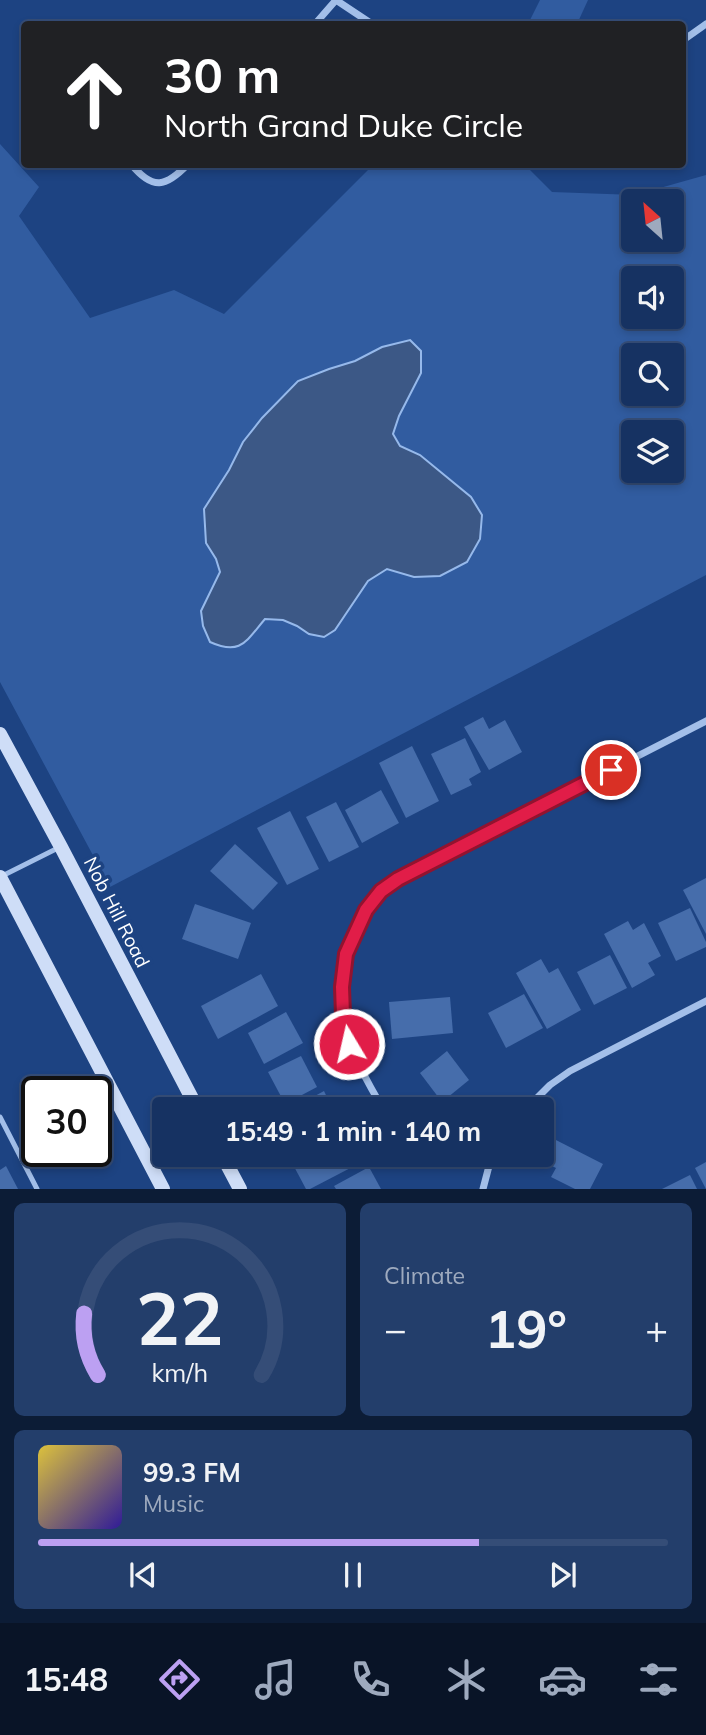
<!DOCTYPE html>
<meta charset="utf-8">
<style>
:root{--surface:#163262;--page:#233e6b;--text:#f1f3f6;--muted:#9eaabe;--line:#354d77;--accent:#bca0f2}
body{margin:0;font-family:Mulish,sans-serif;background:var(--page);color:var(--text);height:100vh;display:flex;flex-direction:column;font-size:26px;white-space:nowrap}
*{box-sizing:border-box;margin:0}
p{font-size:23px;color:var(--muted)}
.icon{flex:none;width:38px;height:38px;fill:none;stroke:currentColor;stroke-width:2;stroke-linecap:round;stroke-linejoin:round}
.map{position:relative;height:1189px;overflow:hidden}
.panel{display:flex;flex-direction:column;gap:14px;padding:14px;background:#0c1c36;flex:1}
.panel>*{flex:none}
.top-card{position:absolute;left:21px;top:21px;width:665px;height:147px;border-radius:7px;box-shadow:0 4px 10px #0003,0 0 0 2px var(--line);background:#202124;color:#fff;overflow:hidden}
.needle{width:46px;rotate:333deg}
.controls{position:absolute;left:621px;top:189px;display:grid;gap:14px}
.controls a{display:grid;place-items:center;width:63px;height:63px;border-radius:7px;background:var(--surface);box-shadow:0 4px 10px #0003,0 0 0 2px var(--line);font-size:35px}
.speed{position:absolute;left:21px;top:1076px;display:flex;gap:14px;font-size:35px;font-weight:700;text-align:center}
.speed>*{display:grid;place-content:center;width:91px;height:91px;border-radius:50%;background:var(--surface);box-shadow:0 4px 10px #0003,0 0 0 2px var(--line);line-height:1}
.speed .limit{border:4px solid #111;border-radius:10px;background:#fff;color:#111}
.pin{position:absolute;display:grid;place-items:center;width:60px;height:60px;color:#fff;margin:-30px;border:4px solid #fff;border-radius:50%;box-shadow:0 2px 7px #0007}
.me{position:absolute;width:77px;margin:-38px;rotate:351deg;stroke-linejoin:round;filter:drop-shadow(0 0 5px #0008)}
.turn{display:flex;align-items:center;gap:24px;height:147px;padding:0 28px;font-size:32px}
.turn .icon{width:91px;height:91px;stroke-width:2.5}
.turn b{display:block;font-size:49px;line-height:60px}
.big{font-size:52px;font-weight:700;line-height:1.1}
.panel .tile{flex:1;display:flex;flex-direction:column;justify-content:center;gap:10px;min-width:0;padding:0 24px;border-radius:10px;background:var(--page)}
.panel .dial{align-items:center;gap:0}
.dial svg{height:182px;overflow:visible;fill:none;stroke:var(--line);stroke-width:7;stroke-linecap:round;text-anchor:middle}
.dial text{fill:var(--text);stroke:none}
.song{display:flex;align-items:center;gap:21px}
.cover{width:84px;height:84px;border-radius:10px;background:linear-gradient(135deg,hsl(50 70% 55%),hsl(250 70% 35%))}
.played{height:7px;border-radius:4px;background:linear-gradient(90deg,var(--accent) 70%,var(--line) 70%)}
.keys{display:flex;justify-content:space-around;direction:ltr}
.heat{display:flex;justify-content:space-between;align-items:center;font-size:38px;direction:ltr}
.panel .tiles{flex:1;display:grid;gap:14px;grid-template-columns:1fr 1fr}
.tile:last-child{grid-column:span 2}
.trip{position:absolute;left:152px;top:1097px;width:402px;height:70px;border-radius:7px;background:var(--surface);box-shadow:0 4px 10px #0003,0 0 0 2px var(--line);font-weight:700;line-height:70px;text-align:center}
.tabs{display:flex;height:112px;justify-content:space-around;align-items:center;background:#091427;color:var(--muted)}
.tabs .icon{width:49px;height:49px}
.tabs .active{color:var(--accent)}
.tabs b{font-size:32px;color:var(--text)}
.map>svg:first-child{display:block}
</style>
<div class="map">
<svg width="706" height="1189" viewBox="0 0 706 1189">
<rect width="100%" height="100%" fill="#1d4382"/>
<g fill="#315ca0" fill-rule="evenodd">
<path d="M540,0H588L577,24H528Z"/>
<path d="M0,144L39,187L19,216L90,318L174,290L224,314L373,165H525L552,192L635,195L706,175V575L110,887L0,682ZM634,201H672V240H634ZM634,278H672V317H634ZM634,355H672V394H634ZM634,432H672V471H634Z"/>
</g>
<path fill="#3c5886" stroke="#96b9eb" stroke-width="2" d="M410,340L421,351V373L399,416L393,434L400,446L420,455L471,497L482,515L480,539L467,562L440,576L414,577L387,569L368,581L335,630L324,637L309,634L297,626L283,620L265,619C246,641 241,656 210,642L203,626L201,611L220,572L216,559L206,543L204,509L229,470L243,442L262,418L298,381L329,369L355,361L382,347Z"/>
<g fill="#466dab">
<path d="M483,717L489,729L505,720L522,752L489,770L464,727Z"/>
<path d="M465,738L481,772L469,779L472,785L451,795L431,754Z"/>
<path d="M412,746L439,801L406,818L379,763Z"/>
<path d="M381,790L399,823L362,843L345,810Z"/>
<path d="M336,802L359,847L329,862L306,817Z"/>
<path d="M290,811L319,869L287,885L257,828Z"/>
<path d="M235,844L278,883L253,910L210,871Z"/>
<path d="M706,878V934L683,890Z"/>
<path d="M195,904L251,923L238,959L182,939Z"/>
<path d="M690,908L706,942V947L676,961L658,923Z"/>
<path d="M628,921L633,930L644,923L661,956L648,963L655,975L632,988L604,934Z"/>
<path d="M610,955L627,988L594,1005L577,972Z"/>
<path d="M541,959L549,973L558,968L581,1010L547,1029L516,973Z"/>
<path d="M261,974L278,1006L218,1039L201,1006Z"/>
<path d="M524,994L543,1028L506,1048L488,1013Z"/>
<path d="M450,997L453,1033L392,1039L389,1002Z"/>
<path d="M286,1012L303,1043L264,1064L248,1033Z"/>
<path d="M447,1051L469,1080L442,1102L420,1073Z"/>
<path d="M301,1056L317,1087L285,1104L268,1072Z"/>
<path d="M324,1091L333,1110H289Z"/>
<path d="M552,1138L603,1164L590,1189H575L551,1177L556,1168L540,1160Z"/>
<path d="M298,1155H356L360,1163L310,1189H306L290,1159Z"/>
<path d="M706,1162V1189L695,1168Z"/>
<path d="M6,1166L18,1189H0V1170Z"/>
<path d="M369,1167L381,1189H336L334,1186Z"/>
<path d="M690,1175L697,1189H662Z"/>
</g>
<g fill="none" stroke-linecap="round" stroke-linejoin="round">
<g stroke="#a3bfe9" stroke-width="5">
<path d="M0,877L60,847"/>
<path d="M0,1117L37,1189"/>
</g>
<g stroke="#a3bfe9" stroke-width="7">
<path d="M336,0L372,24"/>
<path d="M315,24L336,0"/>
<path d="M682,41L706,24"/>
<path d="M131,164C153,191 166,187 188,164"/>
<path d="M384,1110C374,1094 366,1079 358,1063C355,1056 350,1050 348,1043C334,997 346,926 381,892C385,887 392,883 398,879L706,721"/>
<path d="M525,1110L550,1085L570,1071L706,1001"/>
<path d="M452,1155L489,1166"/>
<path d="M483,1189L489,1166L495,1155"/>
</g>
<g stroke="#ceddf7" stroke-width="14">
<path d="M0,734L61,847L198,1110"/>
<path d="M0,877L163,1189"/>
<path d="M222,1155L240,1189"/>
</g>
</g>
<g fill="none" stroke-linecap="round" stroke-linejoin="round">
<defs>
<path id="route" d="M349,1044L343,1015L342,987L346,954L366,910L381,891L398,879L611,770"/>
</defs>
<use href="#route" stroke="#92132f" stroke-width="18"/>
<use href="#route" stroke="#e11d48" stroke-width="12"/>
</g>
<g text-anchor="middle" dominant-baseline="central" stroke-width="7" stroke-linejoin="round" paint-order="stroke">
<g font-size="19" fill="#fff" stroke="#1d4382">
<text transform="translate(117 912) rotate(63)">Nob Hill Road</text>
</g>
</g>
</svg>
<div class="controls">
<a><svg class="needle" viewBox="-14 -14 28 28"><path d="M0-13l5 13h-10z" fill="#e53935"/><path d="M0 13l5-13h-10z" fill="#9eaabe"/></svg></a>
<a><svg class="icon" aria-label="sound" viewBox="0 0 24 24"><path d="M4 9h4l5-4v14l-5-4H4zM17 9q2 3 0 6"/></svg></a>
<a><svg class="icon" aria-label="search" viewBox="0 0 24 24"><circle cx="10" cy="10" r="6"/><path d="M15 15l6 6"/></svg></a>
<a><svg class="icon" aria-label="layers" viewBox="0 0 24 24"><path d="M12 4l9 5-9 5-9-5zM3 14l9 5 9-5"/></svg></a>
</div>
<div class="speed"><div class="limit">30</div></div>
<div class="pin" style="left:611px;top:770px;background:#d93025"><svg class="icon" aria-label="arrive" viewBox="0 0 24 24"><path d="M6 21V4h12l-3 4 3 4H6"/></svg></div>
<svg class="me" style="left:349px;top:1044px" viewBox="-20 -20 40 40"><circle r="17" fill="#e11d48" stroke="#fff" stroke-width="3"/><path d="M0-11L8 9 0 5-8 9z" fill="#fff"/></svg>
<div class="trip">15:49 · 1 min · 140 m</div>
<div class="top-card">
<div class="turn"><svg class="icon" aria-label="ahead" viewBox="0 0 24 24"><path d="M12 20V5M6 11l6-6 6 6"/></svg><div><b>30 m</b>North Grand Duke Circle</div></div>
</div>
</div>
<section class="panel">
<div class="tiles">
<div class="tile dial"><svg viewBox="0 0 100 80">
<path d="M14 69A42 42 0 1 1 86 69"/>
<path d="M14 69A42 42 0 0 1 8 42" stroke="#bca0f2"/>
<text x="50" y="56" font-size="32" font-weight="700">22</text>
<text x="50" y="72" font-size="11">km/h</text>
</svg></div>
<div class="tile"><p>Climate</p>
<div class="heat"><a>−</a><b class="big">19°</b><a>+</a></div>
</div>
<div class="tile">
<div class="song"><i class="cover"></i><div><b>99.3 FM</b><p>Music</p></div></div>
<div class="played"></div>
<div class="keys"><svg class="icon" aria-label="previous" viewBox="0 0 24 24"><path d="M18 5L8 12l10 7zM5 5v14"/></svg><svg class="icon" aria-label="pause" viewBox="0 0 24 24"><path d="M8 5v14M16 5v14"/></svg><svg class="icon" aria-label="next" viewBox="0 0 24 24"><path d="M6 5l10 7-10 7zM19 5v14"/></svg></div>
</div>
</div>
</section>
<nav class="tabs">
<b>15:48</b>
<svg class="icon active" aria-label="directions" viewBox="0 0 24 24"><path d="M12 3l9 9-9 9-9-9zM9 14v-3h6M13 9l2 2-2 2"/></svg>
<svg class="icon" aria-label="music" viewBox="0 0 24 24"><path d="M9 18V5l10-2v13"/><circle cx="6" cy="18" r="3"/><circle cx="16" cy="16" r="3"/></svg>
<svg class="icon" aria-label="phone" viewBox="0 0 24 24"><path d="M5 4h4l2 5-3 2q2 4 5 5l2-3 5 2v4C11 20 4 13 5 4z"/></svg>
<svg class="icon" aria-label="climate" viewBox="0 0 24 24"><path d="M12 3v18M4 7l16 10M4 17L20 7"/></svg>
<svg class="icon" aria-label="car" viewBox="0 0 24 24"><path d="M5 17H2v-5l4-1 3-4h7l3 4 3 1v5h-3M9 17h6M6 11h13"/><circle cx="7" cy="17" r="2"/><circle cx="17" cy="17" r="2"/></svg>
<svg class="icon" aria-label="filters" viewBox="0 0 24 24"><path d="M4 7h16M4 17h16"/><circle cx="9" cy="7" r="2"/><circle cx="15" cy="17" r="2"/></svg>
</nav>
